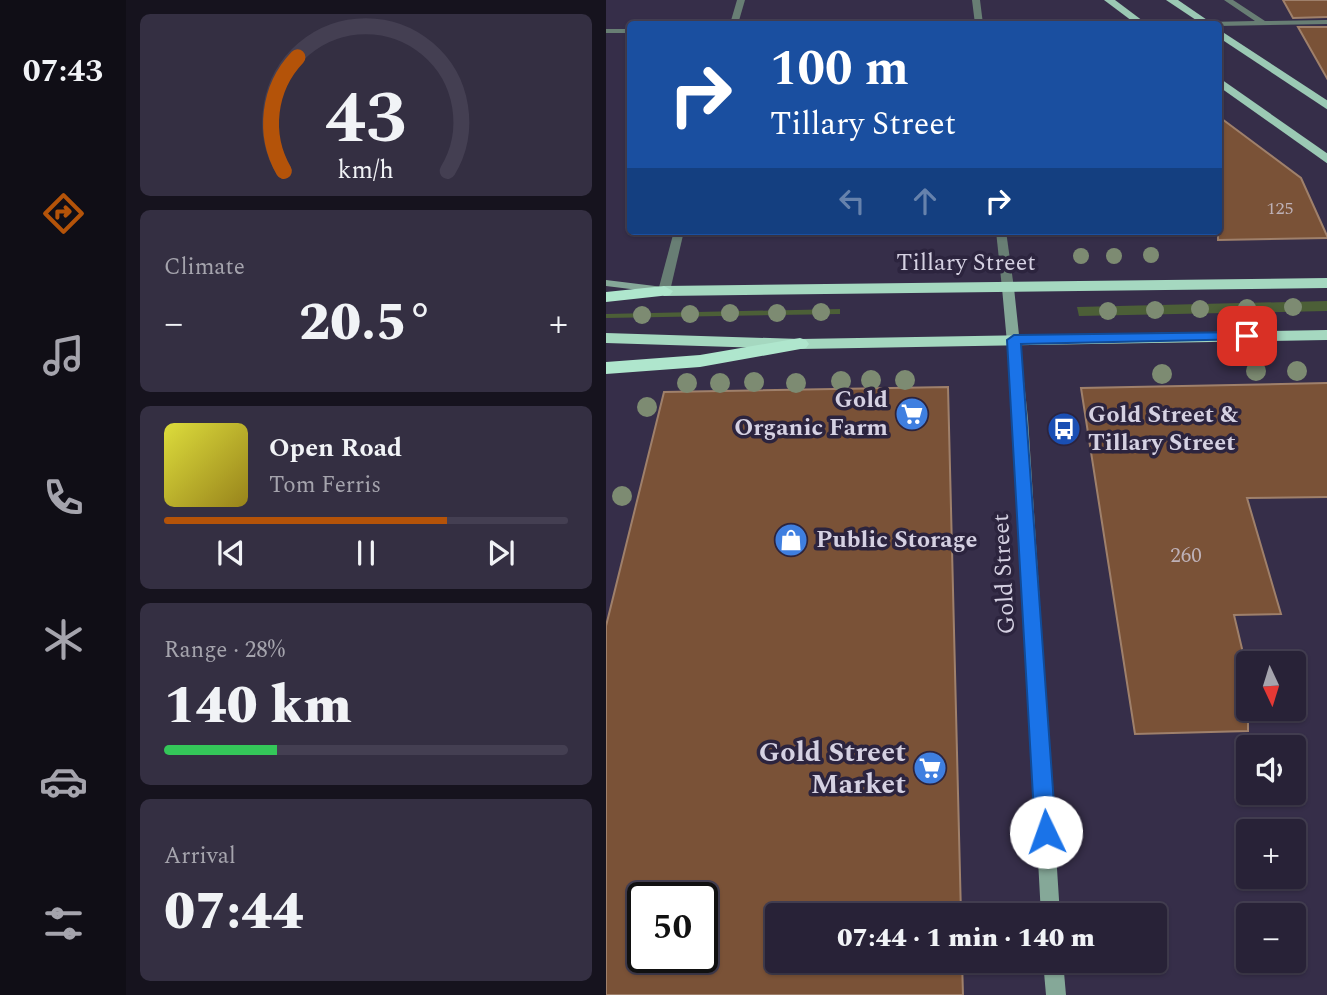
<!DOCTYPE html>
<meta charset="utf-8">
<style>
:root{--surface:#282237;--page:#342f42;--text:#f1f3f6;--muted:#a5a4ad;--line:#443f52;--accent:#b45309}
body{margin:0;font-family:Spectral,serif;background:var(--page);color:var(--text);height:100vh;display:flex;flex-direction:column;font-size:26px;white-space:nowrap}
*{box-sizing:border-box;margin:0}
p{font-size:23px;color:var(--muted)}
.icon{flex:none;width:38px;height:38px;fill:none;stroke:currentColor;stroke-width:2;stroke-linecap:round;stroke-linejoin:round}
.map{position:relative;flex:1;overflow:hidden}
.sheet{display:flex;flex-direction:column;gap:14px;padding:14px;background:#16131e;width:480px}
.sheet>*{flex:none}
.banner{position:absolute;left:21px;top:21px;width:595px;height:214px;border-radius:7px;box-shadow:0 2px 5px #0004,0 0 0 2px var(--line);background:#1a4fa0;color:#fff;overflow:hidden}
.needle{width:46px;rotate:176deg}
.fabs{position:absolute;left:630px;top:651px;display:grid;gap:14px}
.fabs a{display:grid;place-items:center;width:70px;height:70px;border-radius:7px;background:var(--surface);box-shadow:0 2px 5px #0004,0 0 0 2px var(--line);font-size:35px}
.speed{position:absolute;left:21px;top:882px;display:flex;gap:14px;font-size:35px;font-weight:700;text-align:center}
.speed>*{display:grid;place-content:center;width:91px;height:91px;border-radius:50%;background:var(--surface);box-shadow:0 2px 5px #0004,0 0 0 2px var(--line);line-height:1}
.speed .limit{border:4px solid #111;border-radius:10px;background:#fff;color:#111}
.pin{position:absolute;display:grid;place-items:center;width:60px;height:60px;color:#fff;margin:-30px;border-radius:14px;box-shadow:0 4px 10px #0006}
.me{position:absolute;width:77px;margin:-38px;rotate:357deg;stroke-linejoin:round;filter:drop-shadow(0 0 5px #0008)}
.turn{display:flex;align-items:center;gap:24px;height:147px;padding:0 28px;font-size:32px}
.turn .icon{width:91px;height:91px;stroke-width:2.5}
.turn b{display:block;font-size:49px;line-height:60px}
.lanes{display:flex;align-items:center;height:66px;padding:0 28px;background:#0003;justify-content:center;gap:35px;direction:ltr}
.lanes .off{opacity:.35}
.big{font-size:52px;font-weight:800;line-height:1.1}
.sheet .widget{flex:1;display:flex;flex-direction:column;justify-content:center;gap:10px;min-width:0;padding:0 24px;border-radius:10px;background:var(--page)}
.sheet .dial{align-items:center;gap:0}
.dial svg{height:182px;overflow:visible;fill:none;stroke:var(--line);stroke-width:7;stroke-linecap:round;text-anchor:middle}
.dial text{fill:var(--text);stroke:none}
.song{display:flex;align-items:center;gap:21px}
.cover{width:84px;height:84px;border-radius:10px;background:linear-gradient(135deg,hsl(60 70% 55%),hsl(50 70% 35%))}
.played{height:7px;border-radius:4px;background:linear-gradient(90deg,var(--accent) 70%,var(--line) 70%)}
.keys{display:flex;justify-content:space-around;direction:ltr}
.heat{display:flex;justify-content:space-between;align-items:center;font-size:38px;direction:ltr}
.charge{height:10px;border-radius:5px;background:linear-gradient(90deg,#34c759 28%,var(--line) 0)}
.trip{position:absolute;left:159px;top:903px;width:402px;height:70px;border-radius:7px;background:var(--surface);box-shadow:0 2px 5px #0004,0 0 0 2px var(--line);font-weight:800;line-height:70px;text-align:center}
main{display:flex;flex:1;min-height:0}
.tab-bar{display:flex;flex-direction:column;width:126px;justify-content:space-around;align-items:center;background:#100e16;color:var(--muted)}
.tab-bar .icon{width:49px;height:49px}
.tab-bar .selected{color:var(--accent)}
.tab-bar b{font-size:32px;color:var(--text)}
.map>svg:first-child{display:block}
</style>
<main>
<nav class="tab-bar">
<b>07:43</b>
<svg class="icon selected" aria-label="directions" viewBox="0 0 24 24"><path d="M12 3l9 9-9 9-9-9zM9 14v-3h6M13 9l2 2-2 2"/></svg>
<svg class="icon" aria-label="music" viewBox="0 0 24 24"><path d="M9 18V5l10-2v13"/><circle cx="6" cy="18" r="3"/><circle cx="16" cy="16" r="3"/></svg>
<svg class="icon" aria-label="phone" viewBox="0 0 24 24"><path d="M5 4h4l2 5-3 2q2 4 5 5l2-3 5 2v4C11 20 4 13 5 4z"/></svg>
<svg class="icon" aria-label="climate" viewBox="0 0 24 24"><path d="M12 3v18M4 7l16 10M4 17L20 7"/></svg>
<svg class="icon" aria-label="car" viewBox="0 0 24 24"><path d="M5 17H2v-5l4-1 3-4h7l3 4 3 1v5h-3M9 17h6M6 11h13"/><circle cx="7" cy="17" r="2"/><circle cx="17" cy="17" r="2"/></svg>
<svg class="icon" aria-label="filters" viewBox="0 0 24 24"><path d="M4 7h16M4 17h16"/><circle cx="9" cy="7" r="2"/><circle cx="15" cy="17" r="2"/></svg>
</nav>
<section class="sheet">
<div class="widget dial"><svg viewBox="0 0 100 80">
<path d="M14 69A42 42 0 1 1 86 69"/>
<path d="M14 69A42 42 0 0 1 20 19" stroke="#b45309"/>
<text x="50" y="56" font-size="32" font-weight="700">43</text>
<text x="50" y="72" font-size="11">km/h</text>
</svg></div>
<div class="widget"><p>Climate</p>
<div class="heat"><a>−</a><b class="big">20.5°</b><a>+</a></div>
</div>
<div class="widget">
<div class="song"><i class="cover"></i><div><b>Open Road</b><p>Tom Ferris</p></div></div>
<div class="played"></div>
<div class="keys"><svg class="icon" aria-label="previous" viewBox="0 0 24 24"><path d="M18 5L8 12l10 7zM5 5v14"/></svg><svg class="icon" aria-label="pause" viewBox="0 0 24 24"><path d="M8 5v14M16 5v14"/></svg><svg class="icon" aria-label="next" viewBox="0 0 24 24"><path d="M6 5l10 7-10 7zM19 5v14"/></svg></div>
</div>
<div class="widget"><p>Range · 28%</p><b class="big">140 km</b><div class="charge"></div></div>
<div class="widget"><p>Arrival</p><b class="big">07:44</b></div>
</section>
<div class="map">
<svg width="722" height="995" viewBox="0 0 722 995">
<rect width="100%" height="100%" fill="#362e49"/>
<g fill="#4c5f37">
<path d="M722,301L721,311L473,316L471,307Z"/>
<path d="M234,309V314L0,318V314Z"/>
</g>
<g fill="#7a5237" stroke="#9f806b" stroke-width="2" fill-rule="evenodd">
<path d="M677,0H722V17L687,18Z"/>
<path d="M692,27H722V80Z"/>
<path d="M612,116L695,178L722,238L612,240Z"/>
<path d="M722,383V497L641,498L675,614L628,615L642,674V731L529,734L475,388Z"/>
<path d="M342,387L355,915H172V961H356L357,995H0V626L58,392ZM37,898H96V957H37Z"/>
</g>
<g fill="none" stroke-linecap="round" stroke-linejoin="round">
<g fill="#687e74" fill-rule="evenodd">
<path d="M618,0H627L659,21L722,20V24L612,26V24H597L601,22L649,21Z"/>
<rect x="0" y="29" width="24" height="4"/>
</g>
<g fill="#687e74" fill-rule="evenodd">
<path d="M131,0H139L132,24H124Z"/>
<path d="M366,0H374L377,24H369Z"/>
<path d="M534,21H537V24H431L435,22Z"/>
<path d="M68,231H78L64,291L58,294L52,291Z"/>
<path d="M390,231H400L408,288L402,291L396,288Z"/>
</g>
<g fill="#85a898" fill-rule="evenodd">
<path d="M0,280L57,287L63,290L57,293L0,286Z"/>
<path d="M402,285L408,288L422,419L454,915H435L408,419L396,288Z"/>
<path d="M437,961H457L460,995H440Z"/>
</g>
<g fill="#9bc9b4" fill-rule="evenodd">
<path d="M498,0H509L541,24H530Z"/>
<path d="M560,0H572L607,24H596Z"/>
<path d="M612,29L722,101V110L612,37Z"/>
<path d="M612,77L722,154V164L612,86Z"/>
</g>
<g fill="#a5d8c0" fill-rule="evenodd">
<path d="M722,278V288L58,296L50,291L58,286Z"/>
<path d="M722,330V340L194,349L0,343V333L194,339Z"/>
</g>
<g fill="#afe6cd" fill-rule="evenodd">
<path d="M58,286L67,291L64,295L0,302V292Z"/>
<path d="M194,338L200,340L203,344L200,348L94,367L0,374V362L94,355Z"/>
</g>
</g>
<g fill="#7d8b72">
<circle cx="545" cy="255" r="8"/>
<circle cx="475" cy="256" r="8"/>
<circle cx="508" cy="256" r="8"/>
<circle cx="687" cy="307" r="9"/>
<circle cx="641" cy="308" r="9"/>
<circle cx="594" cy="309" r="9"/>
<circle cx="549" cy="310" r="9"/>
<circle cx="502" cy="311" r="9"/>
<circle cx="215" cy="312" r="9"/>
<circle cx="124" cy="313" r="9"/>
<circle cx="171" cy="313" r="9"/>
<circle cx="84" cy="314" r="9"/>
<circle cx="36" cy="315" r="9"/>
<circle cx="650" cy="371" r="10"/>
<circle cx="691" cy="371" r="10"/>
<circle cx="556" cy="374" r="10"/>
<circle cx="265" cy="380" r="10"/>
<circle cx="299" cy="380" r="10"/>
<circle cx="235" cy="381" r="10"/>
<circle cx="148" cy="382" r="10"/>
<circle cx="81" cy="383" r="10"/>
<circle cx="114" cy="383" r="10"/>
<circle cx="190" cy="383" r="10"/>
<circle cx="41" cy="407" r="10"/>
<circle cx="16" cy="496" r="10"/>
</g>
<path fill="#1a73e8" stroke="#114b97" stroke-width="2" d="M641,332L648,336L646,339L415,344L450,832L447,839L440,842L432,839L429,832L401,340L408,335Z"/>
<defs>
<symbol id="supermarket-disc" viewBox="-11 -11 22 22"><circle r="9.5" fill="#3f7fe0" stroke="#2c243e"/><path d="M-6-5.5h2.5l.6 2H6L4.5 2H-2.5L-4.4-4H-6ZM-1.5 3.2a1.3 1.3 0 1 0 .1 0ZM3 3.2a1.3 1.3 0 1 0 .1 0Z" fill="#fff"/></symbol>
<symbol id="bus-disc" viewBox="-11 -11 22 22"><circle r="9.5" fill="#1a4fb4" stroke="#2c243e"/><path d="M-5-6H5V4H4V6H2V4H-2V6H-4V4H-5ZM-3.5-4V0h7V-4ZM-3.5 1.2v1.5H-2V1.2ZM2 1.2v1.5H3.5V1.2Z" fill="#fff"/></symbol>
<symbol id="shop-disc" viewBox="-11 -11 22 22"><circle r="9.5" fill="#3f7fe0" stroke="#2c243e"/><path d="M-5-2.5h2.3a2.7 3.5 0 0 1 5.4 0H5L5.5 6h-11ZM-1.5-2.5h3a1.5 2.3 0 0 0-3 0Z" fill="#fff"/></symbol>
</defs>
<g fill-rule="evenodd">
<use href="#supermarket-disc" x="287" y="395" width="38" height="38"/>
<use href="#bus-disc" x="439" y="410" width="38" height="38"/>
<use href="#shop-disc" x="166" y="521" width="38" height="38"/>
<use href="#supermarket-disc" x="305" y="749" width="38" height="38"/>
</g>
<g text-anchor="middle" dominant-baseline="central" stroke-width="7" stroke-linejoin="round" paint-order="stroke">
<g font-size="18" fill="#beb1b7">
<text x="674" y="208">125</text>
</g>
<g font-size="21" fill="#beb1b7">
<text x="580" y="556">260</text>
</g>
<g font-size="24" fill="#d5d1e2" stroke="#2c243e">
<text x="360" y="263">Tillary Street</text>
<text transform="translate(398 574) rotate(-93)">Gold Street</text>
</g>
<g font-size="24" font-weight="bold" fill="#d5d1e2" stroke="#2c243e" text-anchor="start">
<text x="282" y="400" text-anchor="end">Gold<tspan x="282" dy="28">Organic Farm</tspan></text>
<text x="482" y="415">Gold Street &amp;<tspan x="482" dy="28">Tillary Street</tspan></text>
<text x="210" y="540">Public Storage</text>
</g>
<g font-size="28" font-weight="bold" fill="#d5d1e2" stroke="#2c243e" text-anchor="end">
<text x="300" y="752">Gold Street<tspan x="300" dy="32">Market</tspan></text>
</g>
</g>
</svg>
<div class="fabs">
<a><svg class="needle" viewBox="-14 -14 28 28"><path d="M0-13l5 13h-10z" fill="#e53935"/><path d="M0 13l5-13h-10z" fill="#a5a4ad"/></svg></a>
<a><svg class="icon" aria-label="sound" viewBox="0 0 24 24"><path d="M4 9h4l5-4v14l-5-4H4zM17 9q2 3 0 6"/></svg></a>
<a>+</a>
<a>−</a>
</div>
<div class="speed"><div class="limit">50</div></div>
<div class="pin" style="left:641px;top:336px;background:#d93025"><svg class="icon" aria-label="arrive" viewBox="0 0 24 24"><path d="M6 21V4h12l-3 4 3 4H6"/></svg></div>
<svg class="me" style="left:440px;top:832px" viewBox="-20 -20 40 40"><circle r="19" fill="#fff"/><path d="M0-13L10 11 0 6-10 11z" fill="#1a73e8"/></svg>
<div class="trip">07:44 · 1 min · 140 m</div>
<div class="banner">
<div class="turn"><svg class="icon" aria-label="right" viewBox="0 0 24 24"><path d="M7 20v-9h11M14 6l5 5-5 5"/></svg><div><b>100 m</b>Tillary Street</div></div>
<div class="lanes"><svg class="icon off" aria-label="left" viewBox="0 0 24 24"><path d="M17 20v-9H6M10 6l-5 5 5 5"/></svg><svg class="icon off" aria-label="ahead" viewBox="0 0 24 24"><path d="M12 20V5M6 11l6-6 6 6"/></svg><svg class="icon" aria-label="right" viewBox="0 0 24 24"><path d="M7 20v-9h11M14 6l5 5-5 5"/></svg></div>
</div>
</div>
</main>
